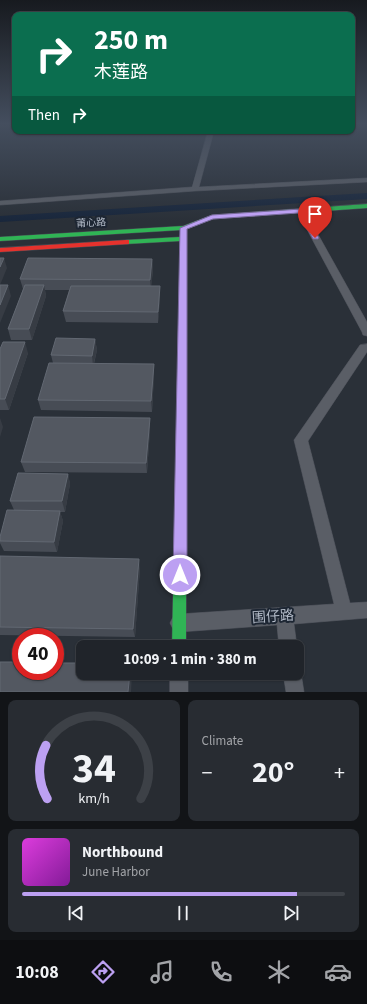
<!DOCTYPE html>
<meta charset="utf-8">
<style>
:root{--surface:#20242a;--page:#282c32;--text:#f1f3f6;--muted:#a2a4a8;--line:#3d4147;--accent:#bca0f2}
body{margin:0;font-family:"Source Sans 3","Noto Sans SC",sans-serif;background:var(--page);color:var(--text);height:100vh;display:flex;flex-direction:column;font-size:15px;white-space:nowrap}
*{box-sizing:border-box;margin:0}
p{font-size:13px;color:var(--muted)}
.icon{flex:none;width:22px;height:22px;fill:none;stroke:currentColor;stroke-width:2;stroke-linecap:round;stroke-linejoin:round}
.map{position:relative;height:692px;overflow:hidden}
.drawer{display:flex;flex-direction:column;gap:8px;padding:8px;background:#121417;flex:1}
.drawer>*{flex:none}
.guide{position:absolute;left:12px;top:12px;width:343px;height:122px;border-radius:8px;box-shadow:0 1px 3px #0004,0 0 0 1px var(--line);background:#0b6e4f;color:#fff;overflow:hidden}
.speed{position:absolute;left:12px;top:628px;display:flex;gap:8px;font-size:20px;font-weight:700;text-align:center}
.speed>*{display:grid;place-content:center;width:52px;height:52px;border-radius:50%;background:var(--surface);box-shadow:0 1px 3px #0004,0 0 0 1px var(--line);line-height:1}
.speed .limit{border:6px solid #d22;background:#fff;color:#111}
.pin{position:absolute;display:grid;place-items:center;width:34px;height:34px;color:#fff;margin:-41px -17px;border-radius:50% 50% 50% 0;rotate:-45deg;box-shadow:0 0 4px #0007}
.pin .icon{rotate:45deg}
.me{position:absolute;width:44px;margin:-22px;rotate:0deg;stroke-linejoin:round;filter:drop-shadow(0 0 3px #0008)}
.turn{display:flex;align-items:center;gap:14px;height:84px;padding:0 16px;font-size:18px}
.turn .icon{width:52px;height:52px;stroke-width:2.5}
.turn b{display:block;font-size:28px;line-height:34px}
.then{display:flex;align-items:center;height:38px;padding:0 16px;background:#0003;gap:8px;font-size:15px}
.big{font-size:30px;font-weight:700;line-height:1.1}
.drawer .widget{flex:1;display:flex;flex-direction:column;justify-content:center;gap:6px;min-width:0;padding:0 14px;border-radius:8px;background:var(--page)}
.drawer .dial{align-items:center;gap:0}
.dial svg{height:104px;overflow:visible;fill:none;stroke:var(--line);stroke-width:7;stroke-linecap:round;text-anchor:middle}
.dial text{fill:var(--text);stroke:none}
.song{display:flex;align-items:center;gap:12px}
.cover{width:48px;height:48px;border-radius:6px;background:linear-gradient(135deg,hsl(300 70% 55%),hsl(290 70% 35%))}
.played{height:4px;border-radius:2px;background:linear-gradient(90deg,var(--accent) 85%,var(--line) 85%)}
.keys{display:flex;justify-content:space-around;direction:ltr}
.heat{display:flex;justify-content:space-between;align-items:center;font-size:22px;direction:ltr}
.drawer .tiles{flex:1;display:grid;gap:8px;grid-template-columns:1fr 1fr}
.widget:last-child{grid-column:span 2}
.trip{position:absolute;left:76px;top:640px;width:228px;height:40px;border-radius:8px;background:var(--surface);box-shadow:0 1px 3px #0004,0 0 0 1px var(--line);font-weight:700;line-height:40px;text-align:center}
.dock{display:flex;height:64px;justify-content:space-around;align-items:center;background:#0d0e11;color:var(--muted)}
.dock .icon{width:28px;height:28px}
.dock .on{color:var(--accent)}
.dock b{font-size:18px;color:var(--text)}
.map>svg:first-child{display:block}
</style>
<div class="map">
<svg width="367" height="692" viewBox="0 0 367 692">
<rect width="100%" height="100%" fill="#2a3038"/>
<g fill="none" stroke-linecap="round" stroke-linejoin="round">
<path fill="#19273c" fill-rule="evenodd" d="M367,193V199L0,222V216Z"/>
<defs>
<g id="street">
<path d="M208,131H214L199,187L367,178V182L195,191L0,205V201L192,187Z"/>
<path d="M298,209H304L305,211L367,322V336L363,335L362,332L297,211Z"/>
<path d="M367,344V352L308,441L350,603L367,602V618L294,624L297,647H279L277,625L179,632L173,629L170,623L173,617L179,614L334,604L294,440L360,345Z"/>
<path d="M297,666L301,673L304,692H286L283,673H297Z"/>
<rect x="170" y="673" width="18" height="19"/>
</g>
<path id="fast" d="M367,204V208L213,219L187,229L186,647H172L180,241L126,244L122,242L126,240L180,237L181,230L0,241V237L183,226L212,215Z"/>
<path id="jam" d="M126,240H129V244L0,252V248Z"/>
</defs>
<use href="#street" stroke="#484c55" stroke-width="1"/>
<use href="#fast" stroke="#484c55" stroke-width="1"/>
<use href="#jam" stroke="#484c55" stroke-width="1"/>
<use href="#street" fill="#5a5e66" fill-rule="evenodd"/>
<use href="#fast" fill="#30b455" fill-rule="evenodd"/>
<use href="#jam" fill="#e5322d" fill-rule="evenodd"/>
</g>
<g fill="#474c55">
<path d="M152,259L153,270L151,286H160V297L158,323L66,322L63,311L69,290H45L46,296L32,340H11L8,329L23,289L20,279Z"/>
<path d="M95,339L97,350L94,364H154V375L152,412L41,410L38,400L53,363L51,355Z"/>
<path d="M0,349L28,353L9,410H0Z"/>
<path d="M150,418V429L147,473L25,472L21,462Z"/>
<path d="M68,474L70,484L65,512H60L63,521L57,552L4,551L0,543V541L14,510L10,501Z"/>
<path d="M0,556L140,568L135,637L0,635Z"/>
</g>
<g fill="#373c44">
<path d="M4,258L7,268L0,285V267Z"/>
<path d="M152,259L153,270L151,290L150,280Z"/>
<path d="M8,285L11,296L0,323V305Z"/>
<path d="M44,285L46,296L32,340L29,329Z"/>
<path d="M160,286V297L158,323V312Z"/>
<path d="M95,339L97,350L93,366L92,356Z"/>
<path d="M25,342L28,353L9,410L5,399Z"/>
<path d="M154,364V375L152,412L151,401Z"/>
<path d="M0,418L3,427L0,437Z"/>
<path d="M150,418V429L147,473L146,463Z"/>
<path d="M68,474L70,484L65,512L62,501Z"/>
<path d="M60,511L63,521L57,552L54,542Z"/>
<path d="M139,559L140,568L135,637L133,629Z"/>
<path d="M130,673H132L131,692H128Z"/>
</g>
<g fill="#535861" stroke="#626872">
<path d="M0,258H4L0,267Z"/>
<path d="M28,258L152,259L150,280L20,279Z"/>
<path d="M0,285H8L0,305Z"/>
<path d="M25,285H44L29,329H8Z"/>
<path d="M71,286H160L158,312L63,311Z"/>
<path d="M56,338L95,339L92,356L51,355Z"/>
<path d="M3,342H25L5,399H0V349Z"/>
<path d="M49,363L154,364L151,401L38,400Z"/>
<path d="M34,417L150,418L146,463L21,462Z"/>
<path d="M18,473L68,474L62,501H10Z"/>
<path d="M7,510L60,511L54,542L0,541V537Z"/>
<path d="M0,556L139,559L133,629L0,627Z"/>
<path d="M0,662H21V671H55V663H83V673H130L128,692H0Z"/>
</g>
<linearGradient id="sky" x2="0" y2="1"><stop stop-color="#171a1f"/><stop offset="0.56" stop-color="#444e5e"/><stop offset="1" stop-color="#444e5e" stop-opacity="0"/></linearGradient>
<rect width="367" height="221" fill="url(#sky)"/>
<path fill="#bca0f2" stroke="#7a689d" d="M301,209L304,211L319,238L318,239H313L298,213L213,219L187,229V575L185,580L180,582L175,580L173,575L180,228L212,215Z"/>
<g text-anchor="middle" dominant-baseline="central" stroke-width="4" stroke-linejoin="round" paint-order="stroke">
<g font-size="10" fill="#b4bcc9" stroke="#1d2633">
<text transform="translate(91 223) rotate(-3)">莆心路</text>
</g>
<g font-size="14" fill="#b4bcc9" stroke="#1d2633">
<text transform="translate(273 617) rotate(-4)">围仔路</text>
</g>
</g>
</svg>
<div class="speed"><div class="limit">40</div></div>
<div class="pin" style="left:315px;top:238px;background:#d93025"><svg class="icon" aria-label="arrive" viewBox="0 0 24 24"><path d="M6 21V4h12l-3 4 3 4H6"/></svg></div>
<svg class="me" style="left:180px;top:575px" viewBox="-20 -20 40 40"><circle r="17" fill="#bca0f2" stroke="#fff" stroke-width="3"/><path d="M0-11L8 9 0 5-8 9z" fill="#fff"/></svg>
<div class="trip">10:09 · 1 min · 380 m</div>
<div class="guide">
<div class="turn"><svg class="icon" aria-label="right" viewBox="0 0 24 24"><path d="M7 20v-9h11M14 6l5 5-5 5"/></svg><div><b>250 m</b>木莲路</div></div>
<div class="then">Then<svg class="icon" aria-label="right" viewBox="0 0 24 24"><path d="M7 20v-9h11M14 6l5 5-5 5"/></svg></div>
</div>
</div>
<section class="drawer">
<div class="tiles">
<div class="widget dial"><svg viewBox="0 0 100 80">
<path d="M14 69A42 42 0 1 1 86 69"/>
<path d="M14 69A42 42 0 0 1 13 28" stroke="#bca0f2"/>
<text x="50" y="56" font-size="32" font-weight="700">34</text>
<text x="50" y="72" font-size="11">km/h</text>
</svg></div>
<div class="widget"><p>Climate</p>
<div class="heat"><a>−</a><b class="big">20°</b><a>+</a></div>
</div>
<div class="widget">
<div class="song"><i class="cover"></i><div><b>Northbound</b><p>June Harbor</p></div></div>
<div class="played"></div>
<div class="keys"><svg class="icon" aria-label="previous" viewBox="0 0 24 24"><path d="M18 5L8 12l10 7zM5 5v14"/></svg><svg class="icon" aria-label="pause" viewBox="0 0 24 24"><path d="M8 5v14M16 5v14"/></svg><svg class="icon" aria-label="next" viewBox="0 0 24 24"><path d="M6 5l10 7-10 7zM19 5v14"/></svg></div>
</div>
</div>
</section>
<nav class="dock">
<b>10:08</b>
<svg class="icon on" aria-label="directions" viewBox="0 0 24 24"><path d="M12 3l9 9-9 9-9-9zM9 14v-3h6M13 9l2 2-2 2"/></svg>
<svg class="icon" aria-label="music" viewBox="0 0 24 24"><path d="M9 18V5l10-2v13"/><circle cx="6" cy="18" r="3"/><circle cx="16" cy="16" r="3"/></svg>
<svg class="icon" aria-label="phone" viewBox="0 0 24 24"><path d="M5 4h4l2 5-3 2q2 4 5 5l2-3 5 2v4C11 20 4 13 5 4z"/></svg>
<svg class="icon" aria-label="climate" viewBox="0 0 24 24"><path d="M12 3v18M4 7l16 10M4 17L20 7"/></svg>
<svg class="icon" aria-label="car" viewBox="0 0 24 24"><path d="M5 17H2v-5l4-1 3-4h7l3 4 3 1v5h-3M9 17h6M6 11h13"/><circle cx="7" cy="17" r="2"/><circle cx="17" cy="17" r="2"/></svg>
</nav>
